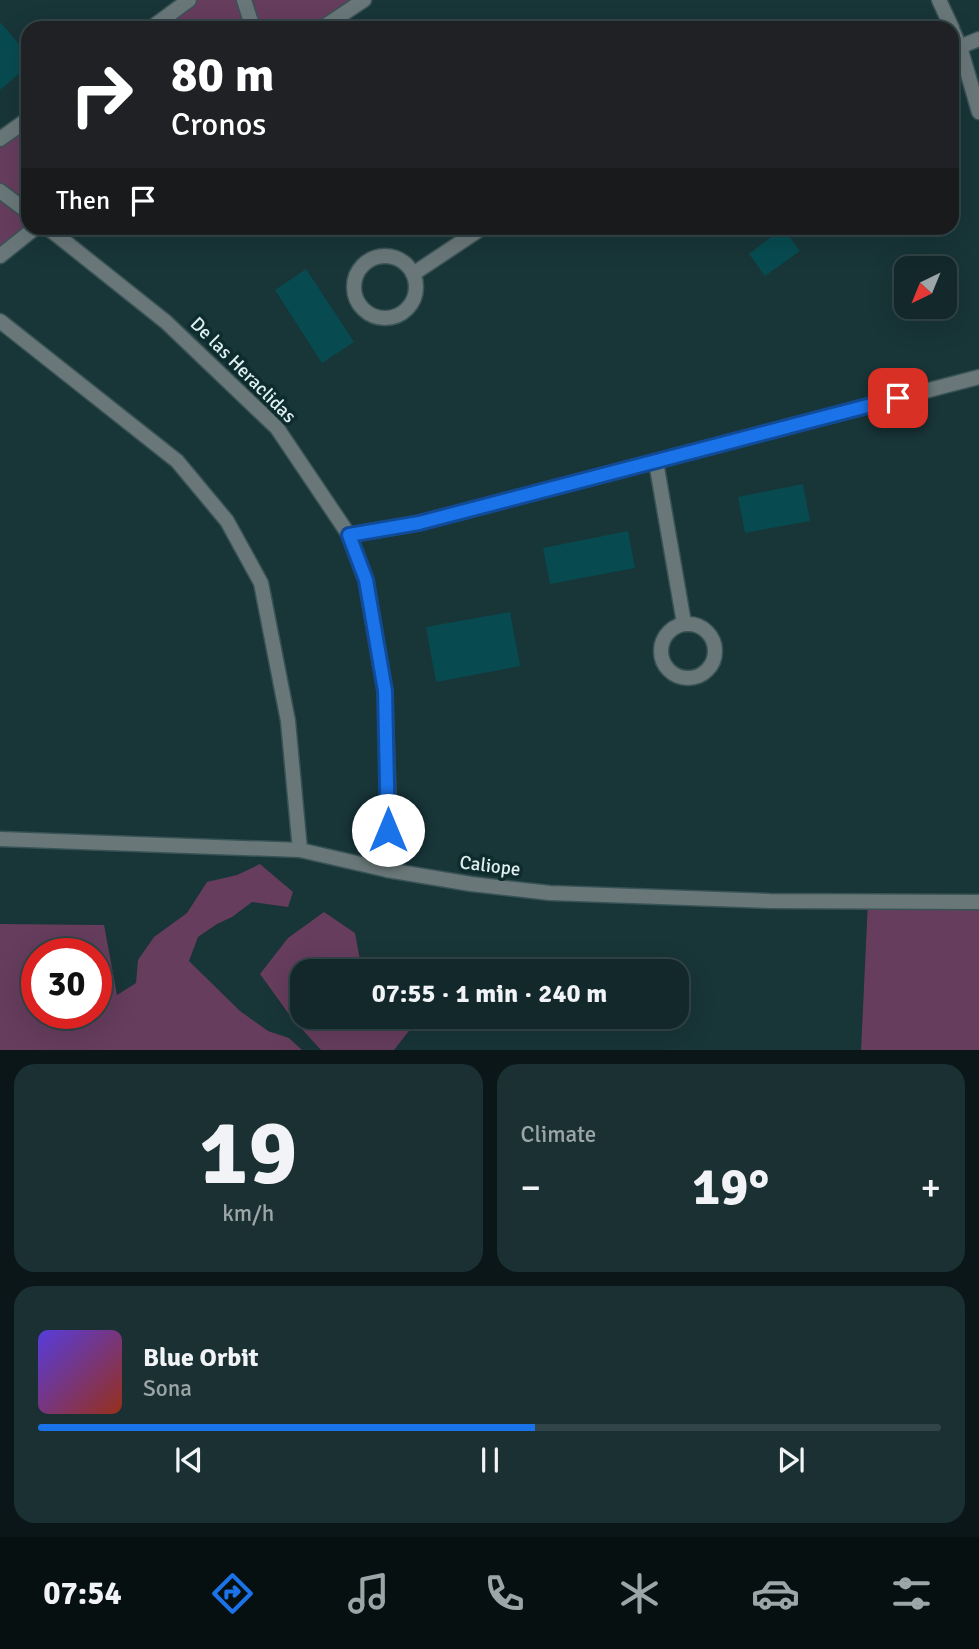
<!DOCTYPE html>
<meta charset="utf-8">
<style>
:root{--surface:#12282a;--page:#1b3032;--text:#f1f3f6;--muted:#9ca6a8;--line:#314447;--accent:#1a73e8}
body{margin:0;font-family:Signika,sans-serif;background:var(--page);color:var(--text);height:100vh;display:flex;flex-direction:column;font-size:26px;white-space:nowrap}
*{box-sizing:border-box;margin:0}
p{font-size:23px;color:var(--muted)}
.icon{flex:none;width:38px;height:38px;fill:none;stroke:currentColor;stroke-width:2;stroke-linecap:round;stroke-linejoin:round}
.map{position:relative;height:1050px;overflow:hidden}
.side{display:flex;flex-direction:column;gap:14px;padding:14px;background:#0a1617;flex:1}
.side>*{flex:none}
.hud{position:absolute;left:21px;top:21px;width:938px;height:214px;border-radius:21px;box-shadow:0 7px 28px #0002,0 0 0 2px var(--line);background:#202124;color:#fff;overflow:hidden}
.needle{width:46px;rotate:223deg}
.tools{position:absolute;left:894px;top:256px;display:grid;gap:14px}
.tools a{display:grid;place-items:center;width:63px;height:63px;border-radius:14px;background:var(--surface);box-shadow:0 7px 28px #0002,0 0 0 2px var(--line);font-size:35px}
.speed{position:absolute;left:21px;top:938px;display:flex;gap:14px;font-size:35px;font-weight:700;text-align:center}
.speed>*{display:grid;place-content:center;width:91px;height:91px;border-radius:50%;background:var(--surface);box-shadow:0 7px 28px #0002,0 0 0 2px var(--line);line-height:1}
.speed .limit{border:10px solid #d22;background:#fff;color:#111}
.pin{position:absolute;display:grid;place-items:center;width:60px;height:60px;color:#fff;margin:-30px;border-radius:14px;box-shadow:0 4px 10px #0006}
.me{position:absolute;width:77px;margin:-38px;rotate:0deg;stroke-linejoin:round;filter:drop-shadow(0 0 5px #0008)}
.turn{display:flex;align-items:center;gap:24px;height:147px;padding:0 35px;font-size:32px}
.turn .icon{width:91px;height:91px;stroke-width:2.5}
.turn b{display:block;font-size:49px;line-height:60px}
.then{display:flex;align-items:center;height:66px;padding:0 35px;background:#0003;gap:14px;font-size:26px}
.big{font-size:52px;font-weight:700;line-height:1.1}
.side .tile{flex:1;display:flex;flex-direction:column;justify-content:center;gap:10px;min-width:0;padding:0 24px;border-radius:21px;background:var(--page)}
.side .dial{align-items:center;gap:0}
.dial b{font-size:91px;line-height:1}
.song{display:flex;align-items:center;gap:21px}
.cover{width:84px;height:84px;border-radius:10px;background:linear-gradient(135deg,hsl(250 70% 55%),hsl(10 70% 35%))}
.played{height:7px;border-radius:4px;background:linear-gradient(90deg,var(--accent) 55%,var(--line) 55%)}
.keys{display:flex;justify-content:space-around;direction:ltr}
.heat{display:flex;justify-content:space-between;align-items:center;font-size:38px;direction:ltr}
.side .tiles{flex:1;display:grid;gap:14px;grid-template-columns:1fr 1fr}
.tile:last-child{grid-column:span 2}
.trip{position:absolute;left:290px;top:959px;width:399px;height:70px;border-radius:21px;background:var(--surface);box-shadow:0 7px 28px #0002,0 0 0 2px var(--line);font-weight:700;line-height:70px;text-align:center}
.tab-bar{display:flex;height:112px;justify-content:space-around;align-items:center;background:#071011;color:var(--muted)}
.tab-bar .icon{width:49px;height:49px}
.tab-bar .active{color:var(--accent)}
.tab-bar b{font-size:32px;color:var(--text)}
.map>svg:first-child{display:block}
</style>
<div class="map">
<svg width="979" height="1051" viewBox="0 0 979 1051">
<rect width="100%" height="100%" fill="#183538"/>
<g fill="#663d5d" fill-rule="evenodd">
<path d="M189,0H366L325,28H151Z"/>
<path d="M28,119V228L0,256V139Z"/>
<path d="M260,864L293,892L288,907L252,902L232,917L217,924L198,937L189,961L240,1011L268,1031L289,1038L302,1050H0V924L104,925L117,995L136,983L138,960L154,937L187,913L207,882L237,875ZM37,954H96V1013H37Z"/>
<path d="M868,901L979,902V1050L861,1051Z"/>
<path d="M324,912L355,933L362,971H303V1017H402L412,1027L394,1050H321L291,1017L260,974L288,938Z"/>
</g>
<g fill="#074b50">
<path d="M0,22L28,55V66L0,90Z"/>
<path d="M783,228L800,251L765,276L749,254Z"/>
<path d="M306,269L354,342L322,363L275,290Z"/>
<path d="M803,484L810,521L745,533L738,497Z"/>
<path d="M628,531L635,568L550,584L543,548Z"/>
<path d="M510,612L520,666L436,682L426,627Z"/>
</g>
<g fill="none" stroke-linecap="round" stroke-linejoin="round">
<defs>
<g id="minor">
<path d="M244,0L253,28"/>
<path d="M939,0L952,28"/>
<path d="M151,28L189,0"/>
<path d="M322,28L364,0"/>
<path d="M952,29L960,47L979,112"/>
<path d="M952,50L979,39"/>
<path d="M0,139L28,119"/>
<path d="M0,191L28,212"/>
<path d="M48,228L166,322L277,428L349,535L366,581L385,691L389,810L387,870"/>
<path d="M0,256L35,228"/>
<circle cx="385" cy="287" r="31"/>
<path d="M413,274L482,228"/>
<path d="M0,321L177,461L227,521L261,583L288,721L300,850"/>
<path d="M656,462L684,623"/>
<path d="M349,535L419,523L979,377"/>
<circle cx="688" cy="651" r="27"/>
<path d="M0,839L300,850L387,870L471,884L550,893L770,901L979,902"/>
</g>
</defs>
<use href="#minor" stroke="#385356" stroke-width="17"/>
<use href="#minor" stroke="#6a7778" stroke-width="14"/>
</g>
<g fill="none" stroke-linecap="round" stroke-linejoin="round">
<defs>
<path id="route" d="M388,830L385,691L366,580L349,535L419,523L898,398"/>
</defs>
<use href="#route" stroke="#114b97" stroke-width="18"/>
<use href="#route" stroke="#1a73e8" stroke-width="12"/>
</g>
<g text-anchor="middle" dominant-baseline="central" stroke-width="7" stroke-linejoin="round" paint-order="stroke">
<g font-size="19" fill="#dff0f1" stroke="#0e2b2d">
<text transform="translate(243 370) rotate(45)">De las Heraclidas</text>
<text transform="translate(490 866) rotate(7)">Caliope</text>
</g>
</g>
</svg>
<div class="tools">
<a><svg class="needle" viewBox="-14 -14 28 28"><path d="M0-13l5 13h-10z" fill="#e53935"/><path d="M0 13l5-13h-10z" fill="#9ca6a8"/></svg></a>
</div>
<div class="speed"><div class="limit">30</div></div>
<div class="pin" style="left:898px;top:398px;background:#d93025"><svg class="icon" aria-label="arrive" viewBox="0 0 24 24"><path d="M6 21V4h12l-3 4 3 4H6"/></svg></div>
<svg class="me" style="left:388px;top:830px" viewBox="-20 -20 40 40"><circle r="19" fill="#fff"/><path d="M0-13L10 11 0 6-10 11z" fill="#1a73e8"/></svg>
<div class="trip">07:55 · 1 min · 240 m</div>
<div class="hud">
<div class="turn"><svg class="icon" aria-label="right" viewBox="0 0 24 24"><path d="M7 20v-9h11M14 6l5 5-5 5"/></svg><div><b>80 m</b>Cronos</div></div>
<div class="then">Then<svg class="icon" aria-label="arrive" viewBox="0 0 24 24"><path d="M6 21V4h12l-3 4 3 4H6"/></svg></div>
</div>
</div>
<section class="side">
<div class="tiles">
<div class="tile dial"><b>19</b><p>km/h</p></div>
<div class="tile"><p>Climate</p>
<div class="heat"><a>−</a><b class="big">19°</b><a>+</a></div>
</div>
<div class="tile">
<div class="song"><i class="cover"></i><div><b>Blue Orbit</b><p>Sona</p></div></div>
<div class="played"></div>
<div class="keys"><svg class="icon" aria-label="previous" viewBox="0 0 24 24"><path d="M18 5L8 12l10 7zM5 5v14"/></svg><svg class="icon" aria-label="pause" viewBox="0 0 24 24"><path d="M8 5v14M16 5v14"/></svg><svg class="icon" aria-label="next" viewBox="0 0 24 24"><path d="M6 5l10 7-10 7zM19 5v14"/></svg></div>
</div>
</div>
</section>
<nav class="tab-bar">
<b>07:54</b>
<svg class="icon active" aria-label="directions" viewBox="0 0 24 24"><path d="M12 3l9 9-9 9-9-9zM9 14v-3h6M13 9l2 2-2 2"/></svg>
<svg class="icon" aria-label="music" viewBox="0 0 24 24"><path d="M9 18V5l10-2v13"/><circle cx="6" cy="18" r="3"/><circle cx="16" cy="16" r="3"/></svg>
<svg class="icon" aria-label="phone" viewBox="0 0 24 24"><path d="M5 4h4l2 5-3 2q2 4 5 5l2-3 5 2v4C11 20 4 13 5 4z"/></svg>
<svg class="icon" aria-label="climate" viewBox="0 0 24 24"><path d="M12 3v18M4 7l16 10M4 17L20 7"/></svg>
<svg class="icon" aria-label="car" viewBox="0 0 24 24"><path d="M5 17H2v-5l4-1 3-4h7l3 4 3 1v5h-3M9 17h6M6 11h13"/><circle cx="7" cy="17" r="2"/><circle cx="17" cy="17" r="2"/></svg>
<svg class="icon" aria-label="filters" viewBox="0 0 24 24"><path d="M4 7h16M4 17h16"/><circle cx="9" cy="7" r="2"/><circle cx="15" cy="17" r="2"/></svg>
</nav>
